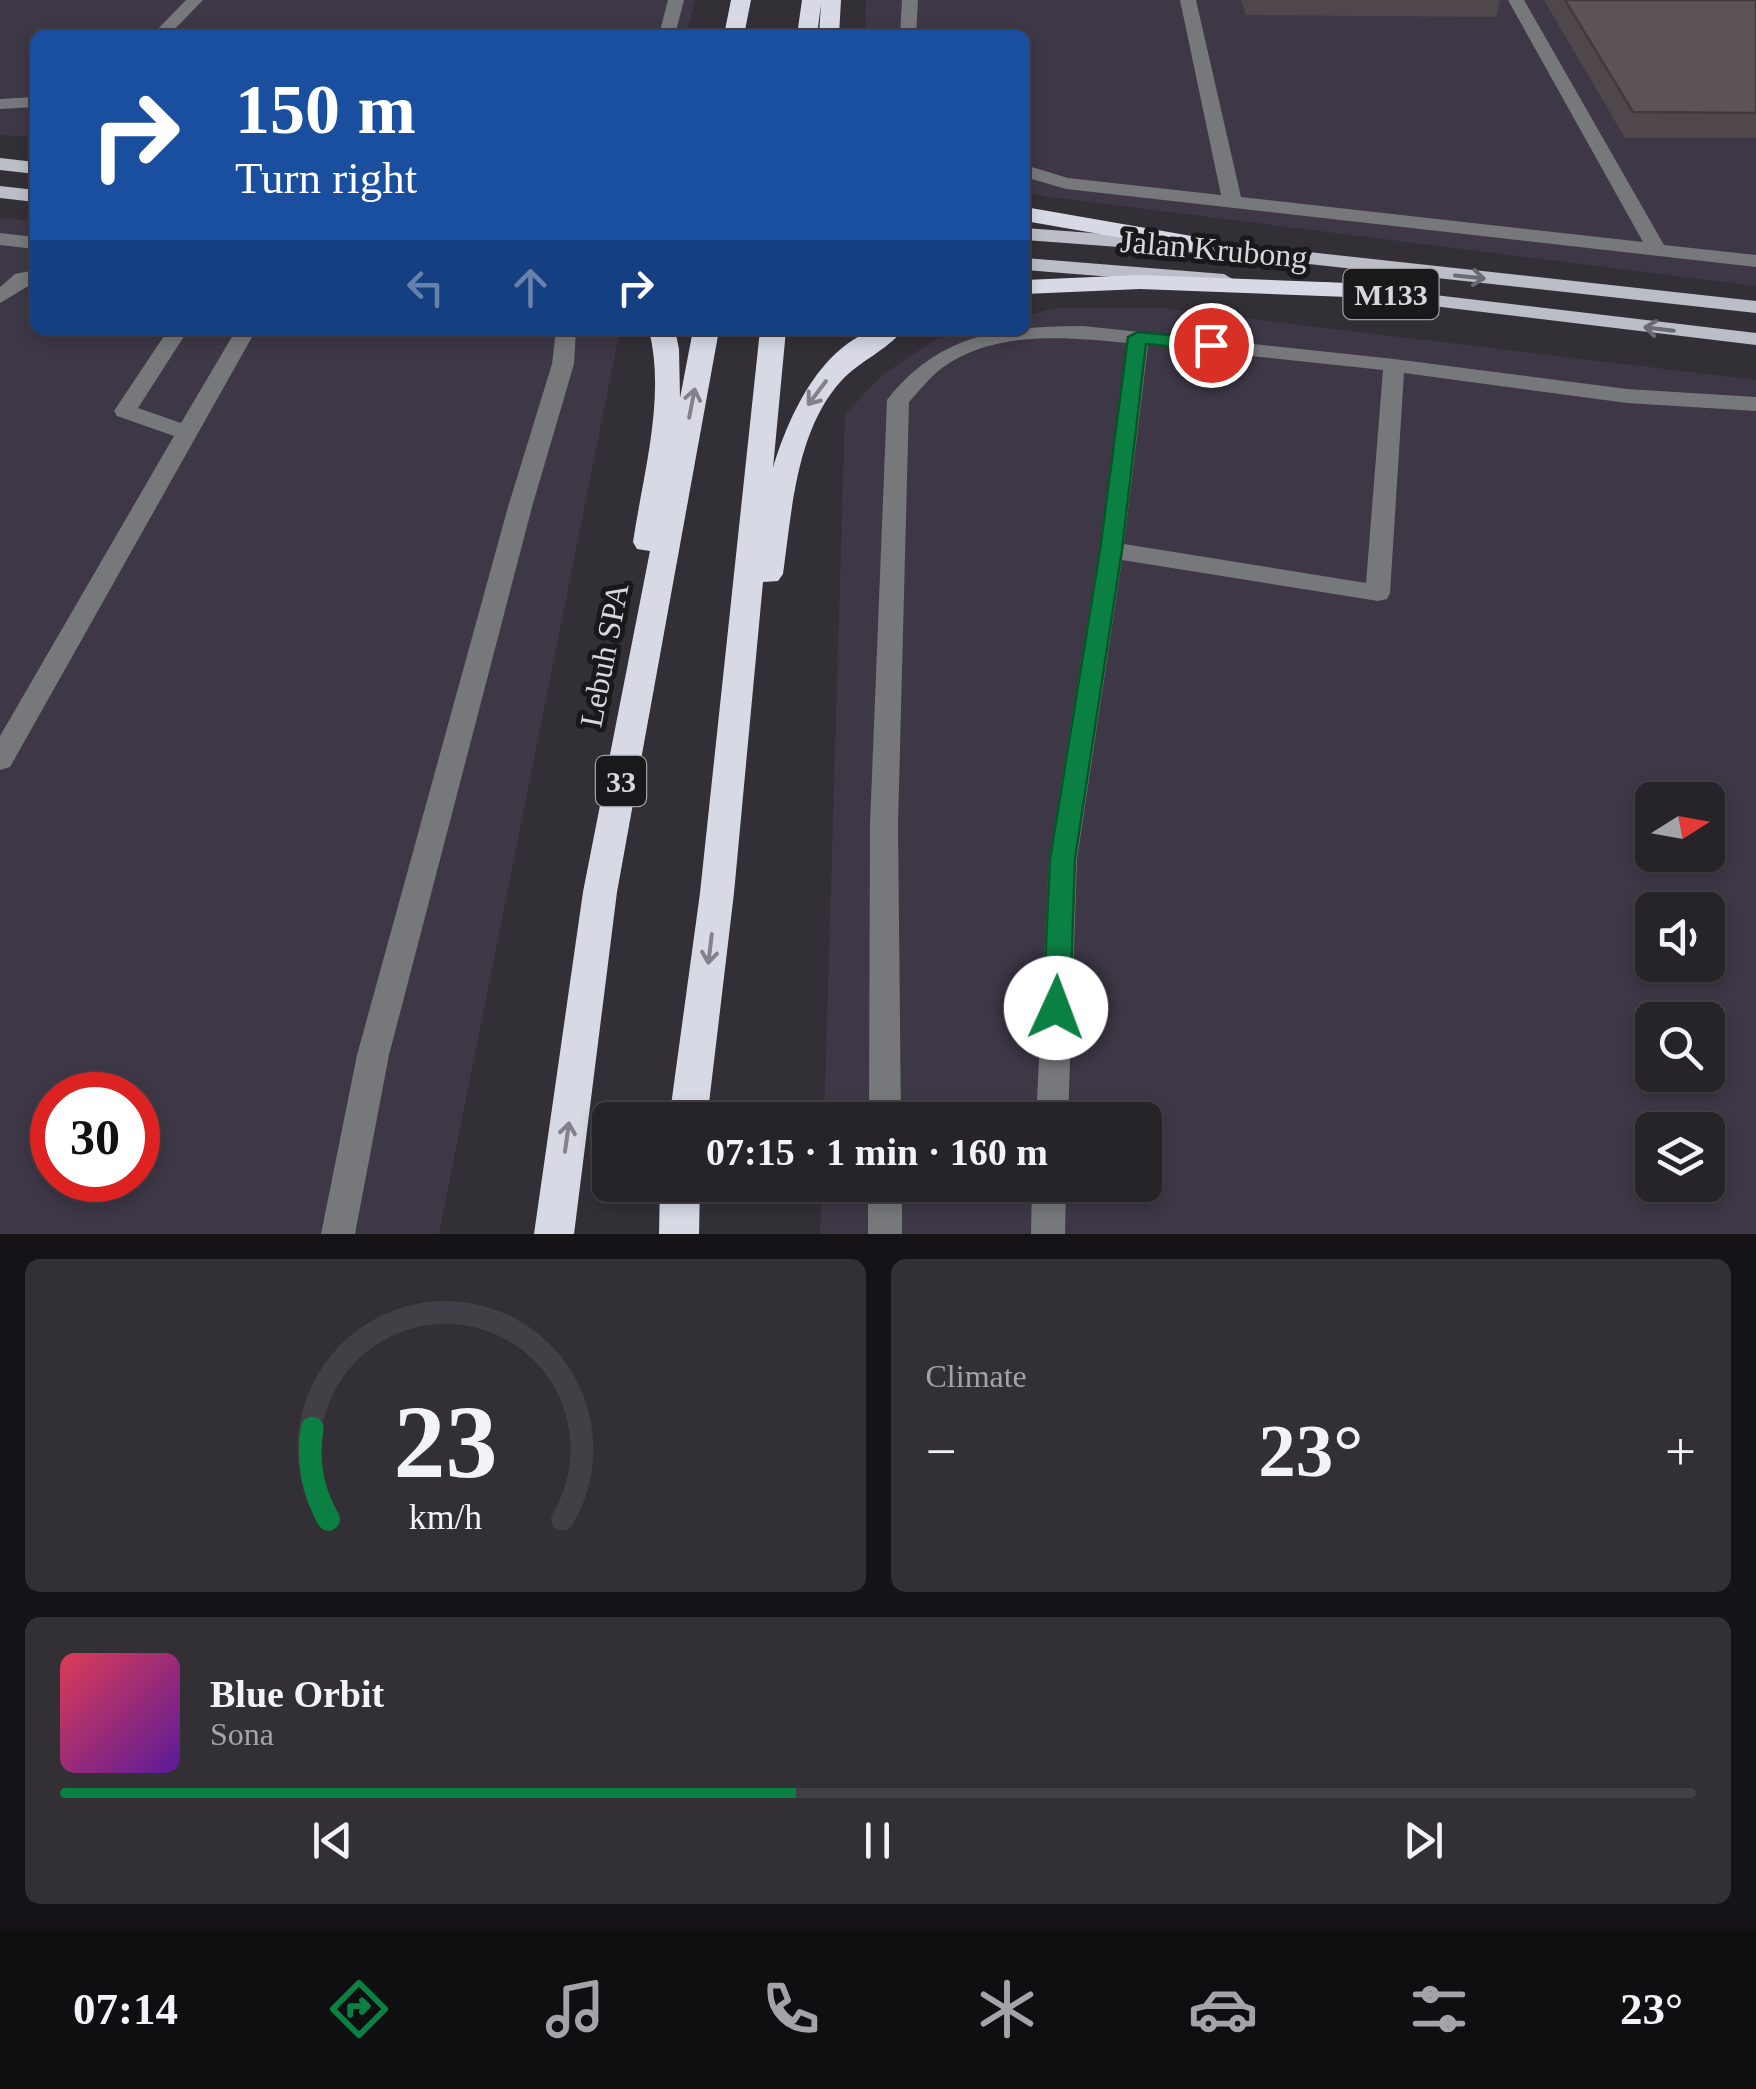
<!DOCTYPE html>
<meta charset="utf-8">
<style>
:root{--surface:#262329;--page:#322f35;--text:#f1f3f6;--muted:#a4a4a8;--line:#424046;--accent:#0b8043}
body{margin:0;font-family:"Times New Roman",serif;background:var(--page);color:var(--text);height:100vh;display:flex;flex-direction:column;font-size:38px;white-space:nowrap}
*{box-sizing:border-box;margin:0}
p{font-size:32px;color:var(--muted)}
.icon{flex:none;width:55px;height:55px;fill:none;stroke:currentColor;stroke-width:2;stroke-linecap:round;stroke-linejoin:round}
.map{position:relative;height:1234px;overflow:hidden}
.side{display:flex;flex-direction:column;gap:25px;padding:25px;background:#151317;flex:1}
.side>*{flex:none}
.top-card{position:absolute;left:30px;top:30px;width:1000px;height:305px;border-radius:15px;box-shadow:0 5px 15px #0003,0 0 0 2px var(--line);background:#1a4fa0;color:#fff;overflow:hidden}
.needle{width:65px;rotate:79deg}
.buttons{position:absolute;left:1635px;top:782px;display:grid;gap:20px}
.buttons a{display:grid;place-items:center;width:90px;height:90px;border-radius:15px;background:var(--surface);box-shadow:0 5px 15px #0003,0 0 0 2px var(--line);font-size:50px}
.speed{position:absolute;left:30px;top:1072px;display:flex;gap:20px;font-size:50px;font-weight:700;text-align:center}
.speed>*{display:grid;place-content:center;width:130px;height:130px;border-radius:50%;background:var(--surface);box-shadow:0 5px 15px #0003,0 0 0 2px var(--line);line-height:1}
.speed .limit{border:15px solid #d22;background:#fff;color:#111}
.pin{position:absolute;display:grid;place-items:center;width:85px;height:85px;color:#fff;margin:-42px;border:5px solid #fff;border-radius:50%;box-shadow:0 2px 10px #0007}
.me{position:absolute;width:110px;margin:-55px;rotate:2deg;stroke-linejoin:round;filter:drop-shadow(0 0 8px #0008)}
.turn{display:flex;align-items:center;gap:35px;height:210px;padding:0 40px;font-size:45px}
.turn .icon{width:130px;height:130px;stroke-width:2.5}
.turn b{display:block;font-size:70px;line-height:85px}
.lanes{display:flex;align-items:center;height:95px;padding:0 40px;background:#0003;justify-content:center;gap:50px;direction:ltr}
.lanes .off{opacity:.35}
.big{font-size:75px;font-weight:800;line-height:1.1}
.side .card{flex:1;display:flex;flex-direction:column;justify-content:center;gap:15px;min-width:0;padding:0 35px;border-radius:15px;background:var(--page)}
.side .dial{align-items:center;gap:0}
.dial svg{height:260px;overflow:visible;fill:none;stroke:var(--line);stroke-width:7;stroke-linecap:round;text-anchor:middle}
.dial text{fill:var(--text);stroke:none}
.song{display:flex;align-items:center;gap:30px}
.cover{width:120px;height:120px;border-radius:15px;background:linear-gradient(135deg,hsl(350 70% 55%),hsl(270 70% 35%))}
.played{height:10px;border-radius:5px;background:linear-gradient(90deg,var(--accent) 45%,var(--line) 45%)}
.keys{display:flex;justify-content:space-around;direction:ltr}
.heat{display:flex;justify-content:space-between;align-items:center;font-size:55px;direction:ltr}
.side .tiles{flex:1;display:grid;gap:25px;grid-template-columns:1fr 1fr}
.card:last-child{grid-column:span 2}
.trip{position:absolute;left:592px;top:1102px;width:570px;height:100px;border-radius:15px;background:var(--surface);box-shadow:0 5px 15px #0003,0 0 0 2px var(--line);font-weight:800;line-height:100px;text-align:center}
.tabs{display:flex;height:160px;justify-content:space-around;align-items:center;background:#0f0e10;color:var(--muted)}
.tabs .icon{width:70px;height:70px}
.tabs .current{color:var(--accent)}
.tabs b{font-size:45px;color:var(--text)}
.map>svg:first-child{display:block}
</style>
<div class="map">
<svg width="1756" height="1234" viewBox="0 0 1756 1234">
<rect width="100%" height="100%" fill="#322f37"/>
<g fill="#3e3746" fill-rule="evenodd">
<path d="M0,0H695L686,35H35V137L0,135Z"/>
<path d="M866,0H1756V286L1025,194V35H865Z"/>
<path d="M0,218L35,221V330H620L439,1234H0ZM52,1095H138V1180H52Z"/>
<path d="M1054,308H1161L1756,380V1234H820L822,1185H1145V1120H824L845,414L882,375L938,338L970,330H1025V316ZM1652,800H1708V855H1652ZM1652,910H1708V965H1652ZM1652,1020H1708V1075H1652ZM1652,1130H1708V1185H1652Z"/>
</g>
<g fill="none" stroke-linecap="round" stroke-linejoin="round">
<g fill="#76787c" fill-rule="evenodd">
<path d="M186,0H203L169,35H152Z"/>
<path d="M668,0H684L675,35H659Z"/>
<path d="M902,0H918L916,35H900Z"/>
<path d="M1180,0H1196L1241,197L1643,242L1508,0H1524L1664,245L1756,255V267L1066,189L1025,177V165L1068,178L1221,195Z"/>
<path d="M35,97V107L0,109V99Z"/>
<path d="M0,233L35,237V249L0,245Z"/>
<path d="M35,270V282L0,303V287L15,274Z"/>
<path d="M1083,326L1394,359L1627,389L1756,397V411L1627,403L1404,373L1390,593L1387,599L1378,601L1122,560L1077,859L1068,1120H1036L1049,859L1099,550L1127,343C1067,337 993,330 942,368C930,377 920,390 909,402L898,825L901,1120H869L870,825L887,400C939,333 1005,326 1083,326ZM1148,345L1383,370L1366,583L1124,544Z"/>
<path d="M168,330H188L138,408L181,423L236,330H256L10,767L0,770V736L174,436L117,416L114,411Z"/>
<path d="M556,330H576L574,364L532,507L389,1055L355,1234H321L357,1055L508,507L552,364Z"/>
<rect x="868" y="1185" width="34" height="49"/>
<path d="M1032,1185H1066L1065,1234H1031Z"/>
</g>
<g fill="#bbbec7" fill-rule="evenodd">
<path d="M0,158L35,162V174L0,170Z"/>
<path d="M0,186L35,190V202L0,198Z"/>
<path d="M1025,228L1226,243L1756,301V313L1226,255L1025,240Z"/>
<path d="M1025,258L1224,274L1234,280L1224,286L1025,270Z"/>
<path d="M1324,282L1756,333V345L1317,292V284Z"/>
</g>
<g fill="#d7dae5" fill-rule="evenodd">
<path d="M731,0H751L744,35H724Z"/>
<path d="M802,0H841L839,35H819L821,4L817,35H797Z"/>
<path d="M1025,207L1226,242L1238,249L1226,256L1025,221Z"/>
<path d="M1140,275L1348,283L1360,290L1348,297L1140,289L1025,294V280Z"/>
<path d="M649,330H675L679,349L680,398L693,330H719L617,892L574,1234H534L583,892L650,551L637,549L633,542C643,474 666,398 649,330Z"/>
<path d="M760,330H786L773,468C788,418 818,351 871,331C880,328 893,330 903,330C887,350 860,361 842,380C796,430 792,510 783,574L778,581L763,582L734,893L707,1120H669L700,893Z"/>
<path d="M660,1185H700L699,1234H659Z"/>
</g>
</g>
<g fill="#4f474c">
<path d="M1241,0H1500L1496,17L1246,15Z"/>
<path d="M1544,0H1756V138H1625Z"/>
</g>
<path fill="#5c5358" stroke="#403a3e" stroke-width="2.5" d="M1565,0H1756V113L1633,112Z"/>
<defs><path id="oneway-shaft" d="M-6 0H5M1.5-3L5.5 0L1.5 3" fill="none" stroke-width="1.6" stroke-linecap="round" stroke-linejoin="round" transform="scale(2.5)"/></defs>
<g stroke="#6a6b71">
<use href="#oneway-shaft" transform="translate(1470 277) rotate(6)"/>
<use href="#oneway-shaft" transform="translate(1659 329) rotate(-173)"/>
</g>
<g stroke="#82838a">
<use href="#oneway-shaft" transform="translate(817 393) rotate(127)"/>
<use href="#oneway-shaft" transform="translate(692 403) rotate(-79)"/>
<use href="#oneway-shaft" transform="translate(710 949) rotate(97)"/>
<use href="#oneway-shaft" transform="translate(567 1137) rotate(-82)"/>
</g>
<path fill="#0b8043" stroke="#07532c" stroke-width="2.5" d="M1138,332L1211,339L1221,345L1211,351L1146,344L1122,550L1075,859L1070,1008L1066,1017L1056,1020L1047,1017L1043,1008L1050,859L1100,550L1128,337Z"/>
<g text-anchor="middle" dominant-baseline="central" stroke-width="10" stroke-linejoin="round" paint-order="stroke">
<g fill="#19181b" stroke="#9f9ea2" stroke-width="2.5">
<rect x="1343.5" y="269" width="95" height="50" rx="8"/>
<rect x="596" y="756" width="50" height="50" rx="8"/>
</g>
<g font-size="30" font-weight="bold" fill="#d9d7dc">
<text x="1391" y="294">M133</text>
<text x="621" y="781">33</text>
</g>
<g font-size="32" fill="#d9d7dc" stroke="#19181b">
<text transform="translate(1214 249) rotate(5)">Jalan Krubong</text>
<text transform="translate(604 655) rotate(-79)">Lebuh SPA</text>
</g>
</g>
</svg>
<div class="buttons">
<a><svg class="needle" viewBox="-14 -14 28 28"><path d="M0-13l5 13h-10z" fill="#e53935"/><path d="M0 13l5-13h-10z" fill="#a4a4a8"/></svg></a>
<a><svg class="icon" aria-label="sound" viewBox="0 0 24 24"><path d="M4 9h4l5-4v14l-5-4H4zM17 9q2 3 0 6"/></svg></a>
<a><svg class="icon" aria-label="search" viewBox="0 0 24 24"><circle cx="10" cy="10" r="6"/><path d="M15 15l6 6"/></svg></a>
<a><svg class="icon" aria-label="layers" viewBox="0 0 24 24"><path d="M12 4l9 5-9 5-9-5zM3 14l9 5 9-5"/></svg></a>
</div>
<div class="speed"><div class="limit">30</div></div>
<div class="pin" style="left:1211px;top:345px;background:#d93025"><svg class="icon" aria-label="arrive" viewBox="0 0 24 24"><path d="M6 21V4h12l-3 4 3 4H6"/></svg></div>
<svg class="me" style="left:1056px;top:1008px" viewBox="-20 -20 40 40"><circle r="19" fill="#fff"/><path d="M0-13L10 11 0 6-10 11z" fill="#0b8043"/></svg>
<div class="trip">07:15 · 1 min · 160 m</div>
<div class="top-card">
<div class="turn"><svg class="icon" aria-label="right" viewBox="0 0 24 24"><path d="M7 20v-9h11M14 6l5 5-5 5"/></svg><div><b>150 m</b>Turn right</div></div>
<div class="lanes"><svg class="icon off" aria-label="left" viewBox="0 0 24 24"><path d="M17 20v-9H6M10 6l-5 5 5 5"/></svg><svg class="icon off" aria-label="ahead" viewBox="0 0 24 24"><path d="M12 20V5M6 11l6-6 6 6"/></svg><svg class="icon" aria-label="right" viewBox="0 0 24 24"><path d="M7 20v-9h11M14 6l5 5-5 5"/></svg></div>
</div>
</div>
<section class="side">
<div class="tiles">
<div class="card dial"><svg viewBox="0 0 100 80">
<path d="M14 69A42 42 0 1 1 86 69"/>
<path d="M14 69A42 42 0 0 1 9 41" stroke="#0b8043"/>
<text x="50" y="56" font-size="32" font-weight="700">23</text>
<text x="50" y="72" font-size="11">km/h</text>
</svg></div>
<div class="card"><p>Climate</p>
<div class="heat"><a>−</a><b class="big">23°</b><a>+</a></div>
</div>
<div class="card">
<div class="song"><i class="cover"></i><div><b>Blue Orbit</b><p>Sona</p></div></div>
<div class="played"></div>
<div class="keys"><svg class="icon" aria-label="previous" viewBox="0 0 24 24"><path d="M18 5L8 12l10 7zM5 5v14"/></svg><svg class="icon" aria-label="pause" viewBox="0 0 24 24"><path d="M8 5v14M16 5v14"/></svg><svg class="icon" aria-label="next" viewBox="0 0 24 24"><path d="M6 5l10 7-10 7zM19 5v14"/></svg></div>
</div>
</div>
</section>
<nav class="tabs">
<b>07:14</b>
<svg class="icon current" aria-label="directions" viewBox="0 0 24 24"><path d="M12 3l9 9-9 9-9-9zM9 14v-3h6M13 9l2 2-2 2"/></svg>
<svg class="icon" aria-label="music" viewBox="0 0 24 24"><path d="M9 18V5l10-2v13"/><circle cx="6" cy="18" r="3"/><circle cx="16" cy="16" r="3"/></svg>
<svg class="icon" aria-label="phone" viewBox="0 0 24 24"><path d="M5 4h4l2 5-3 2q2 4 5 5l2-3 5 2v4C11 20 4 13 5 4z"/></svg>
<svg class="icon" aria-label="climate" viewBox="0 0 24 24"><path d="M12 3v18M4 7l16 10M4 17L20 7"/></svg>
<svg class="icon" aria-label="car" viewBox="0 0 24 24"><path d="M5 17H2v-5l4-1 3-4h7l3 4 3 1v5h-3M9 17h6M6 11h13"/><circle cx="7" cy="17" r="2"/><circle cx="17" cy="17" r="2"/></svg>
<svg class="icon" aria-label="filters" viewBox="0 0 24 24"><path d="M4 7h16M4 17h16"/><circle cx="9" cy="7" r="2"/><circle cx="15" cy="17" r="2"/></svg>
<b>23°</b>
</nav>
